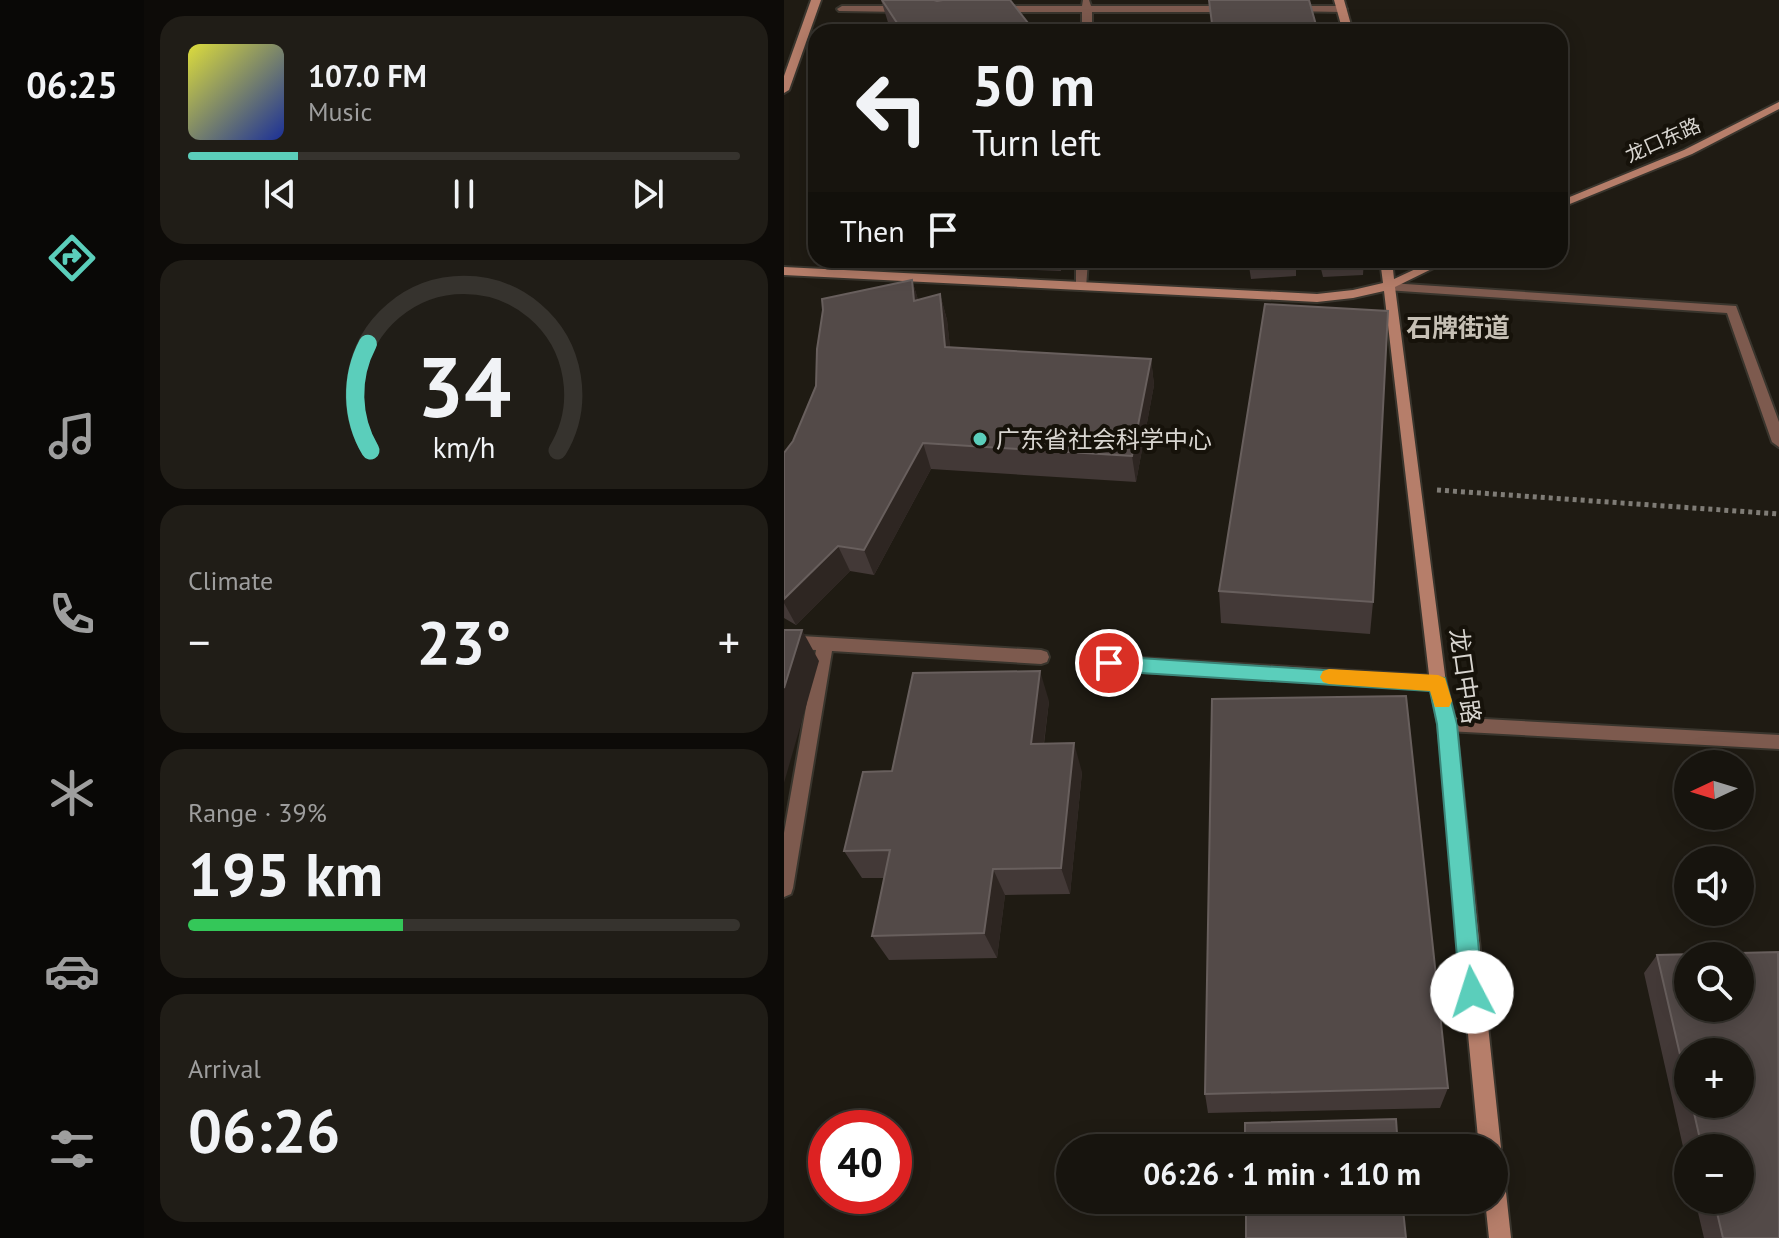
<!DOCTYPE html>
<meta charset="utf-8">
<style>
:root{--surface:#17140e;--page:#201d17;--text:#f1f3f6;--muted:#9e9e9e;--line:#36332e;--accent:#5bcebb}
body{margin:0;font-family:"PT Sans","Noto Sans SC",sans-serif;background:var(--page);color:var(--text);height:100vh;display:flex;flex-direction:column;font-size:30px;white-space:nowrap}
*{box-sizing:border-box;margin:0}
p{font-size:26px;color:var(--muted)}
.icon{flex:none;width:44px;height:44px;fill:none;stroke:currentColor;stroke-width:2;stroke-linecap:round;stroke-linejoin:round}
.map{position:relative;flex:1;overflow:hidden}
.sheet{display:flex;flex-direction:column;gap:16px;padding:16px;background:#0d0b08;width:640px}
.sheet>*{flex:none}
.hud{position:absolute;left:24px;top:24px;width:760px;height:244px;border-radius:24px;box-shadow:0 4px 20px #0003,0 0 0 2px var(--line);background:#17140e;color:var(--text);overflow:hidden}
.needle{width:52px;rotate:266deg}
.tools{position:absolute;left:890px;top:750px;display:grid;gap:16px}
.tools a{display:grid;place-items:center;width:80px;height:80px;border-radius:50%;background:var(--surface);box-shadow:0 4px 20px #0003,0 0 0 2px var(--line);font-size:40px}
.speed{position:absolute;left:24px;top:1110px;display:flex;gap:16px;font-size:40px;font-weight:700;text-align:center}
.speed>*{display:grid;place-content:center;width:104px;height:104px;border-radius:50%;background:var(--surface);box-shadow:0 4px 20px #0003,0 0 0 2px var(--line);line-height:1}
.speed .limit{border:12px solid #d22;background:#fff;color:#111}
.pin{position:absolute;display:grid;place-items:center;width:68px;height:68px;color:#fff;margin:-34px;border:4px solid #fff;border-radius:50%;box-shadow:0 2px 8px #0007}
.me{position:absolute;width:88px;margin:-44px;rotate:355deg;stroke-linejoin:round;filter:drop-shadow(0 0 6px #0008)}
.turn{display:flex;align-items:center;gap:28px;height:168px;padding:0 32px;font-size:36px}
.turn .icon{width:104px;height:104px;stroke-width:2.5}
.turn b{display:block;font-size:56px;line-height:68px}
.then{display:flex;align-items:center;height:76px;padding:0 32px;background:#0003;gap:16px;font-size:30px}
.big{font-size:60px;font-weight:800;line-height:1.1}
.sheet .widget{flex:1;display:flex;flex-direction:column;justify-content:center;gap:12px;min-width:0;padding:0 28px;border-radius:24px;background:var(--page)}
.sheet .dial{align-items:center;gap:0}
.dial svg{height:208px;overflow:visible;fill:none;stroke:var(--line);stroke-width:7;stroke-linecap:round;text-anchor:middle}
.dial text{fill:var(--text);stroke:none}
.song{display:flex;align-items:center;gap:24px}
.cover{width:96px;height:96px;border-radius:12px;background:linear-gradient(135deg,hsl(60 70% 55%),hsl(230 70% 35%))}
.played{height:8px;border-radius:4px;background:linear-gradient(90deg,var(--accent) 20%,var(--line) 20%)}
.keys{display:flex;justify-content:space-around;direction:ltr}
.heat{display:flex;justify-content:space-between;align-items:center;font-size:44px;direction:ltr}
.charge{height:12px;border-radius:6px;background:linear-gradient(90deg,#34c759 39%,var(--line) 0)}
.trip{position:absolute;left:272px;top:1134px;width:452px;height:80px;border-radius:40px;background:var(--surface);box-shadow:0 4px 20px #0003,0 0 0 2px var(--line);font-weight:800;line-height:80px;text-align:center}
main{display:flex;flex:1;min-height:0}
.tab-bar{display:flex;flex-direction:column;width:144px;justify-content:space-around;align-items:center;background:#090806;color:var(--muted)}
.tab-bar .icon{width:56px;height:56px}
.tab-bar .on{color:var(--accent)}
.tab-bar b{font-size:36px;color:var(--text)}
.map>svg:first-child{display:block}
</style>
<main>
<nav class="tab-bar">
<b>06:25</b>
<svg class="icon on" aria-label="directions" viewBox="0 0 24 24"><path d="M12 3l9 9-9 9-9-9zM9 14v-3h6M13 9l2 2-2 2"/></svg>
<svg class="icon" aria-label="music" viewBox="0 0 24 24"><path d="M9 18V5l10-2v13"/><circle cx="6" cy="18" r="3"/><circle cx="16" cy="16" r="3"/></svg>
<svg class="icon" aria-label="phone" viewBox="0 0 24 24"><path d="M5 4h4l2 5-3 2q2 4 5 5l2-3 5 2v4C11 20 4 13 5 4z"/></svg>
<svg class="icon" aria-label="climate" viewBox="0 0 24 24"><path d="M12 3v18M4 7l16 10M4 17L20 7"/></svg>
<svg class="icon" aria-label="car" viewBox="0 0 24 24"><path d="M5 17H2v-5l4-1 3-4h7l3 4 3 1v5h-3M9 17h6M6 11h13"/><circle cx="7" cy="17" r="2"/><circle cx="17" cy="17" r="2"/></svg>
<svg class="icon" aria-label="filters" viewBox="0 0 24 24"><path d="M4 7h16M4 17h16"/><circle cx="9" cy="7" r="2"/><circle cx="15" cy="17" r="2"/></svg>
</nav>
<section class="sheet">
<div class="widget">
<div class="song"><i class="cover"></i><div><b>107.0 FM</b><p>Music</p></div></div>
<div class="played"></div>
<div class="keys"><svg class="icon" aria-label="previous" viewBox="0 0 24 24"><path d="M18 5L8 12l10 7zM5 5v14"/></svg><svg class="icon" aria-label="pause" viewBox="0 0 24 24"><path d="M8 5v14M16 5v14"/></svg><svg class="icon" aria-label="next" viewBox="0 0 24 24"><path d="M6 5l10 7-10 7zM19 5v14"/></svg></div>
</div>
<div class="widget dial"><svg viewBox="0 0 100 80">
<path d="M14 69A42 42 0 1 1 86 69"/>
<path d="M14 69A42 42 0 0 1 13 28" stroke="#5bcebb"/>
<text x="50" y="56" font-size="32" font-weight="700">34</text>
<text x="50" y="72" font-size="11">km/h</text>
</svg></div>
<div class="widget"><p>Climate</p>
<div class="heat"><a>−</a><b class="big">23°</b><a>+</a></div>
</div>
<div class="widget"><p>Range · 39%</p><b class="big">195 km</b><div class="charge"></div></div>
<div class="widget"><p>Arrival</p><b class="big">06:26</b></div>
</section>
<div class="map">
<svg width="995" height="1238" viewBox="0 0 995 1238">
<rect width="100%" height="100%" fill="#1f1b13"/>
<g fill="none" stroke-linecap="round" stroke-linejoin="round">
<defs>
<g id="lane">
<path d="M606,283L952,306L995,422V447L988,442L943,313L602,290L600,287Z"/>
<path d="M0,635L257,650L263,652L265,657L263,662L257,664L48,651L9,888L7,894L0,897V833L32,650L0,649Z"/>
<path d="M325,656L654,676L660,678L662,683L660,688L654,690L325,670L319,668L317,663L319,658Z"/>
<path d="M663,717L995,735V749L663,731L657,729L654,724L657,719Z"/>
</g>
<g id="street">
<path d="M299,0H305L307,6H444L449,9L444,12H308V32H298V12H212L207,9L212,6H298Z"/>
<path d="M58,6H120L125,9L120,12L55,11L53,9Z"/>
<path d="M507,6H558L563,9L558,12L504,11L502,9Z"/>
<path d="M292,260H304L302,288H294L292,285Z"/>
</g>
<g id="secondary">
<path d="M27,0H37L5,90L0,93V76Z"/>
<path d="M550,0H560L569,32H559Z"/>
<path d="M995,102V109L908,154L776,208V201L900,150Z"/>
<path d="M596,260H608L610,279L651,260H666L611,287L662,683L672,724L717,1148L714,1156L710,1157V1148H695L654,724L646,683L600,291L569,298L533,302L0,275V267L533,294L569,290L599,283Z"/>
<path d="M710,1172L718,1175L721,1183L727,1238H705L701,1200H710Z"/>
</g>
</defs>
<use href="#lane" stroke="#39352d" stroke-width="4"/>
<use href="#street" stroke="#39352d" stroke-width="4"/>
<use href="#secondary" stroke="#39352d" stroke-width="4"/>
<path stroke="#7f7c76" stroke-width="5" stroke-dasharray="4 4" stroke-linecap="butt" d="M653,490L995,514"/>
<use href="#lane" fill="#7d5a4e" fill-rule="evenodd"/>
<use href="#street" fill="#7d5a4e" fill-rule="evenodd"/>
<use href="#secondary" fill="#b67e6a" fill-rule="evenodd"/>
</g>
<g fill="#433937" fill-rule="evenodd">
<path d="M97,0L251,32H107Z"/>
<path d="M149,260H276L277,271L151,266Z"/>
<path d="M464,260H580L579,275L539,277L535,261L512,262V276L467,279Z"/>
<path d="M128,280L134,300L156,294L163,320L166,348L367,359L370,385L352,482L147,469L90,575L66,571L12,625L0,618V453L9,441L32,386Z"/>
<path d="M435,591L589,602L586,634L437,623Z"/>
<path d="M265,701L260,744L298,772L286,894L221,895L213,958L105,960L88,936L100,878H78L60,851L108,771Z"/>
<path d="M994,952L995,1238H920L911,1200H956V1148H904V1169L860,973L873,955ZM904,956H956V1008H904ZM904,1052H956V1104H904Z"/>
<path d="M664,1088L656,1108L424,1113L421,1094Z"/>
</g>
<g fill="#2e2622">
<path d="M128,280L136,306L130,301Z"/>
<path d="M156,294L163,320L169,373L161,347Z"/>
<path d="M367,359L370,385L352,482L348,456Z"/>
<path d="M139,443L147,469L90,575L80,550Z"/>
<path d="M54,546L66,571L12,625L0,603V599Z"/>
<path d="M18,630L35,661L0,783V688Z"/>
<path d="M256,671L265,701L256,773L247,744Z"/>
<path d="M290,743L298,772L286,894L277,868Z"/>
<path d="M209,869L221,895L213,958L200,933Z"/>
</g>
<g fill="#534a48" stroke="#685f5d" stroke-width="2" fill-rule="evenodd">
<path d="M98,0H150L153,1L159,0H226L251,32H119Z"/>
<path d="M425,0H525L534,32H429Z"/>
<path d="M128,280L130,301L156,294L161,347L367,359L348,456L139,443L80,550L54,546L0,599V453L9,441L32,386L33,349L39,310L38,299Z"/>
<path d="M481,304L604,311L589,602L435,591Z"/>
<path d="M0,630H18L0,688Z"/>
<path d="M256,671L247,744L290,743L277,868L209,869L200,933L88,936L106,850L60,851L79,772L108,771L129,673Z"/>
<path d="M622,696L664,1088L421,1094L428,699Z"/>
<path d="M994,952L995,1238H939L930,1200H956V1148H918L908,1104H956V1052H904V1089L873,955ZM904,956H956V1008H904Z"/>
<path d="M612,1119L614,1148H461V1123Z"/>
<path d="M462,1200H618L622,1238H462Z"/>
</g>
<path fill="#5bcebb" stroke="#3b867a" stroke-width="2" d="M325,656L661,678L673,724L699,992L696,1000L688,1003L680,1000L676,992L653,724L646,691L325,671L319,669L316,663L319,658Z"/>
<path fill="#f59e0b" d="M545,669L654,675L661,678L668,701L665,707H651L646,691L545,684L539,682L536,677L539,671Z"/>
<circle fill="#5bcebb" stroke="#16120a" stroke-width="3" cx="196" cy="439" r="8"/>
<g text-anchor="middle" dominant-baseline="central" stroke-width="8" stroke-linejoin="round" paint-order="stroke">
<g font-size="20" fill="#d8d5d0" stroke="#16120a">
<text transform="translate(879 140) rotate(-24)">龙口东路</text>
</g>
<g font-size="24" fill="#d8d5d0" stroke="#16120a" text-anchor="start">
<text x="212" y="439">广东省社会科学中心</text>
</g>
<g font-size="24" fill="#d8d5d0" stroke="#16120a">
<text transform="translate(681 676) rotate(82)">龙口中路</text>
</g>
<g font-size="26" font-weight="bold" fill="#c6c0b5" stroke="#16120a">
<text x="674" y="327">石牌街道</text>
</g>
</g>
</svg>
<div class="tools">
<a><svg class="needle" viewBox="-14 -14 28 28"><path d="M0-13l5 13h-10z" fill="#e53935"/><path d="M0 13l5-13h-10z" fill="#9e9e9e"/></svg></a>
<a><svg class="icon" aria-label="sound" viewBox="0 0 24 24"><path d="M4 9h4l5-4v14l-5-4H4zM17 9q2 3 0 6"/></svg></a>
<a><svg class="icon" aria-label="search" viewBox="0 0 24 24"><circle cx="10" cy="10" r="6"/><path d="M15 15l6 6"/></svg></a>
<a>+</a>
<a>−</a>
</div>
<div class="speed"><div class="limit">40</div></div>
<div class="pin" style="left:325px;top:663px;background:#d93025"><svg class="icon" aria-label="arrive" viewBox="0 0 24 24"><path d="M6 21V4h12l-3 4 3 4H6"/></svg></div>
<svg class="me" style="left:688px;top:992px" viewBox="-20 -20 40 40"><circle r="19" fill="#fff"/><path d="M0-13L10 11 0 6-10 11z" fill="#5bcebb"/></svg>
<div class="trip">06:26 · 1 min · 110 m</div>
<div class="hud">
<div class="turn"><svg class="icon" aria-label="left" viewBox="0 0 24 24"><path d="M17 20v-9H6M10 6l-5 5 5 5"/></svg><div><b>50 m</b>Turn left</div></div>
<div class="then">Then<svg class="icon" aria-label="arrive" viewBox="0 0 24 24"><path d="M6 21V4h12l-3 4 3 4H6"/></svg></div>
</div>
</div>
</main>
